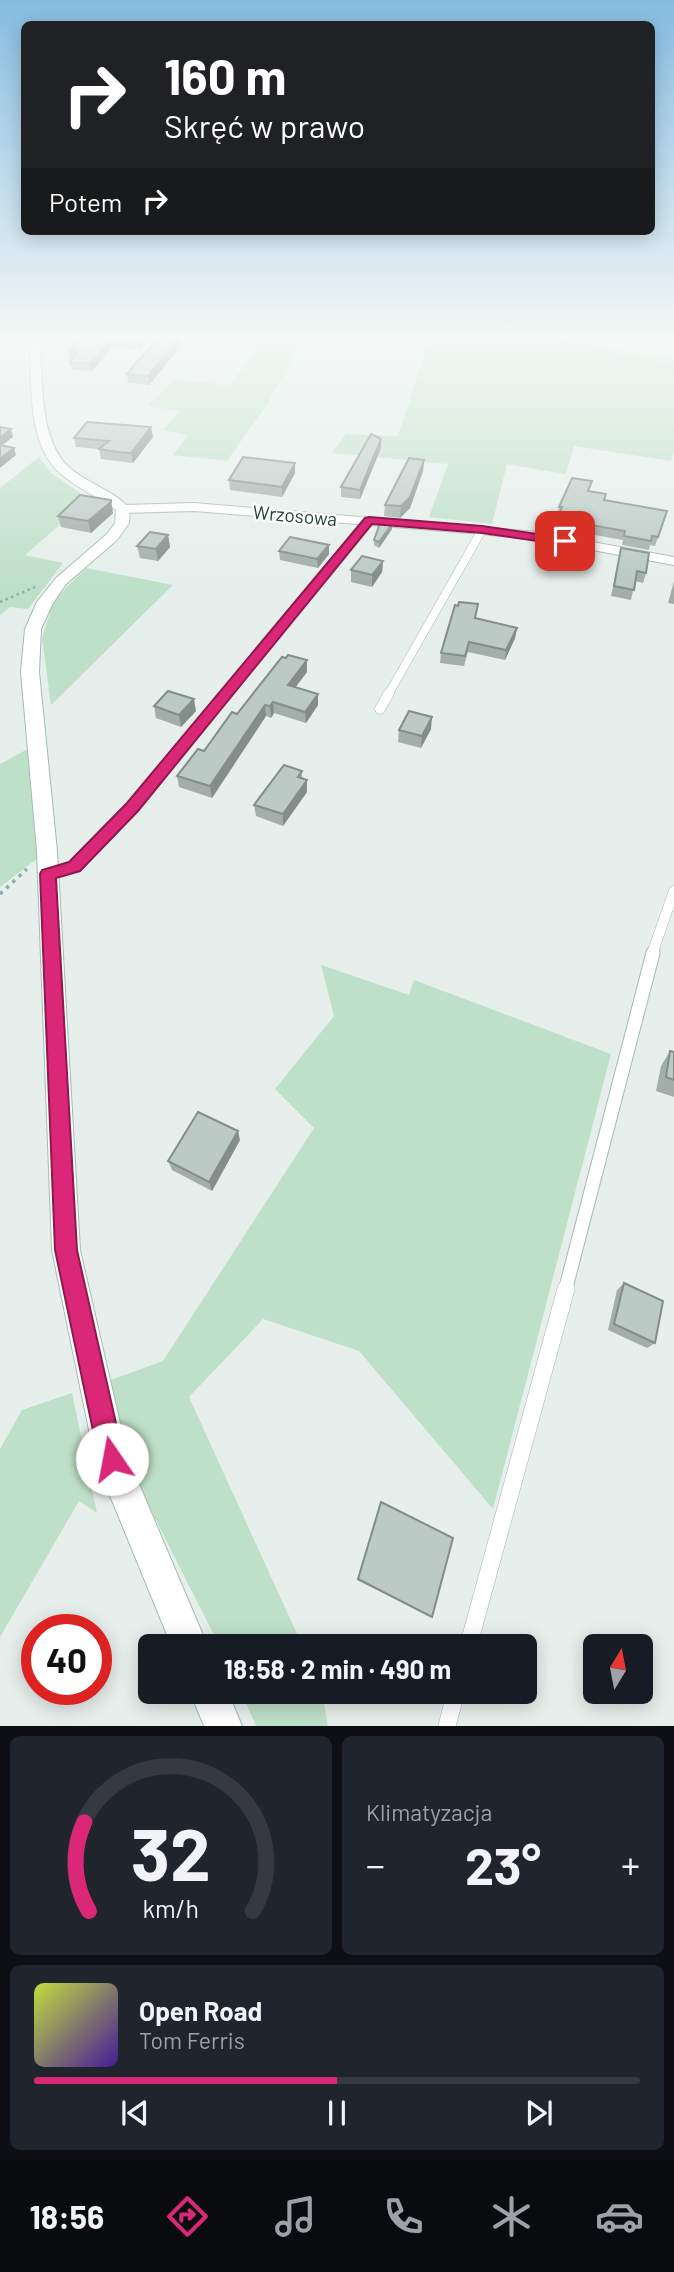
<!DOCTYPE html>
<html lang="pl">
<meta charset="utf-8">
<style>
:root{--surface:#171b24;--page:#20242c;--text:#f1f3f6;--muted:#9ea1a6;--line:#363941;--accent:#db2777}
body{margin:0;font-family:Barlow,sans-serif;background:var(--page);color:var(--text);height:100vh;display:flex;flex-direction:column;font-size:26px;white-space:nowrap}
*{box-sizing:border-box;margin:0}
p{font-size:23px;color:var(--muted)}
.icon{flex:none;width:38px;height:38px;fill:none;stroke:currentColor;stroke-width:2;stroke-linecap:round;stroke-linejoin:round}
.map{position:relative;height:1726px;overflow:hidden}
.panel{display:flex;flex-direction:column;gap:10px;padding:10px;background:#0d0f14;flex:1}
.panel>*{flex:none}
.hud{position:absolute;left:21px;top:21px;width:634px;height:214px;border-radius:10px;box-shadow:0 4px 18px #0003;background:#202124;color:#fff;overflow:hidden}
.needle{width:46px;rotate:10deg}
.fabs{position:absolute;left:583px;top:1634px;display:grid;gap:14px}
.fabs a{display:grid;place-items:center;width:70px;height:70px;border-radius:10px;background:var(--surface);box-shadow:0 4px 18px #0003;font-size:35px}
.speed{position:absolute;left:21px;top:1614px;display:flex;gap:14px;font-size:35px;font-weight:700;text-align:center}
.speed>*{display:grid;place-content:center;width:91px;height:91px;border-radius:50%;background:var(--surface);box-shadow:0 4px 18px #0003;line-height:1}
.speed .limit{border:10px solid #d22;background:#fff;color:#111}
.pin{position:absolute;display:grid;place-items:center;width:60px;height:60px;color:#fff;margin:-30px;border-radius:14px;box-shadow:0 4px 10px #0006}
.me{position:absolute;width:77px;margin:-38px;rotate:348deg;stroke-linejoin:round;filter:drop-shadow(0 0 5px #0008)}
.turn{display:flex;align-items:center;gap:24px;height:147px;padding:0 28px;font-size:32px}
.turn .icon{width:91px;height:91px;stroke-width:2.5}
.turn b{display:block;font-size:49px;line-height:60px}
.then{display:flex;align-items:center;height:66px;padding:0 28px;background:#0003;gap:14px;font-size:26px}
.big{font-size:52px;font-weight:700;line-height:1.1}
.panel .tile{flex:1;display:flex;flex-direction:column;justify-content:center;gap:10px;min-width:0;padding:0 24px;border-radius:10px;background:var(--page)}
.panel .dial{align-items:center;gap:0}
.dial svg{height:182px;overflow:visible;fill:none;stroke:var(--line);stroke-width:7;stroke-linecap:round;text-anchor:middle}
.dial text{fill:var(--text);stroke:none}
.song{display:flex;align-items:center;gap:21px}
.cover{width:84px;height:84px;border-radius:10px;background:linear-gradient(135deg,hsl(70 70% 55%),hsl(260 70% 35%))}
.played{height:7px;border-radius:4px;background:linear-gradient(90deg,var(--accent) 50%,var(--line) 50%)}
.keys{display:flex;justify-content:space-around;direction:ltr}
.heat{display:flex;justify-content:space-between;align-items:center;font-size:38px;direction:ltr}
.panel .tiles{flex:1;display:grid;gap:10px;grid-template-columns:1fr 1fr}
.tile:last-child{grid-column:span 2}
.trip{position:absolute;left:138px;top:1634px;width:399px;height:70px;border-radius:10px;background:var(--surface);box-shadow:0 4px 18px #0003;font-weight:700;line-height:70px;text-align:center}
.menu{display:flex;height:112px;justify-content:space-around;align-items:center;background:#090b0e;color:var(--muted)}
.menu .icon{width:49px;height:49px}
.menu .active{color:var(--accent)}
.menu b{font-size:32px;color:var(--text)}
.map>svg:first-child{display:block}
</style>
<div class="map">
<svg width="674" height="1726" viewBox="0 0 674 1726">
<rect width="100%" height="100%" fill="#e6efeb"/>
<g fill="#bfe0c8">
<path d="M264,340H303L269,401L227,461L173,455L188,435L163,430L180,411L148,406L173,380L230,385Z"/>
<path d="M434,340H567L674,360V451L671,461L574,446L566,474L507,464L492,524L429,517L448,464L332,453L346,434L398,436L422,362L424,349Z"/>
<path d="M39,457L51,473L89,499L25,555L63,563L28,609L10,607L0,615V488Z"/>
<path d="M86,568L173,585L51,705L42,638L54,600Z"/>
<path d="M37,744L47,851L0,887V764Z"/>
<path d="M321,965L409,995L414,980L611,1054L493,1509L359,1351L263,1319L189,1397L303,1647H220L131,1471L108,1381L163,1361L314,1128L275,1089L334,1016Z"/>
<path d="M72,1393L97,1513L79,1501L0,1637V1449L22,1410Z"/>
<path d="M241,1692H322L328,1726H256Z"/>
</g>
<g fill="none" stroke-linecap="round" stroke-linejoin="round">
<defs>
<g id="lane-far3">
<path d="M225,695L369,521"/>
<path d="M388,695L482,530"/>
</g>
<g id="lane-far2">
<path d="M380,709L389,693"/>
<path d="M48,875L74,867L132,807L226,693"/>
<path d="M652,954L674,891"/>
</g>
<path id="lane-far1" d="M565,1291L653,953"/>
<g id="lane">
<path d="M468,1647L566,1289"/>
<path d="M447,1726L456,1692"/>
</g>
<path id="street" d="M194,503L538,532L674,557V565L538,540L482,534L194,511L123,513L116,509L123,505Z"/>
<g id="secondary">
<path d="M30,340H40C43,379 38,442 71,469C89,484 115,491 130,509L129,523L117,540L66,584L53,603L41,629L39,672L57,851L80,1250L128,1458L208,1647H172L95,1459L52,1250L37,851L21,672L25,629L37,602L56,578L107,534L115,523L116,510C99,497 78,489 61,474C26,444 32,382 30,340Z"/>
<path d="M190,1692H228L242,1726H204Z"/>
</g>
</defs>
<use href="#lane-far3" stroke="#a8b8b2" stroke-width="9"/>
<use href="#lane-far2" stroke="#a8b8b2" stroke-width="11"/>
<use href="#lane-far1" stroke="#a8b8b2" stroke-width="15"/>
<use href="#lane" stroke="#a8b8b2" stroke-width="18"/>
<use href="#street" stroke="#a8b8b2" stroke-width="2"/>
<use href="#secondary" stroke="#a4bbb3" stroke-width="2"/>
<path stroke="#86b3a5" stroke-width="2" stroke-dasharray="2 2.5" stroke-linecap="butt" d="M551,340L674,370"/>
<path stroke="#86b3a5" stroke-width="2.5" stroke-dasharray="2.5 3.5" stroke-linecap="butt" d="M0,602L35,587"/>
<path stroke="#86b3a5" stroke-width="3.5" stroke-dasharray="3.5 5" stroke-linecap="butt" d="M0,894L27,869"/>
<use href="#lane-far3" stroke="#fff" stroke-width="8"/>
<use href="#lane-far2" stroke="#fff" stroke-width="10"/>
<use href="#lane-far1" stroke="#fff" stroke-width="13"/>
<use href="#lane" stroke="#fff" stroke-width="17"/>
<use href="#street" fill="#fff" fill-rule="evenodd"/>
<use href="#secondary" fill="#fff" fill-rule="evenodd"/>
</g>
<g fill="#a1aea9">
<path d="M78,340H150L139,350L112,348L92,371L72,370L70,363L72,359H69L68,351Z"/>
<path d="M181,346L149,385L128,383L127,374Z"/>
<path d="M153,437L133,463L101,459L99,449L76,447L74,438Z"/>
<path d="M381,448L360,499L341,497V487Z"/>
<path d="M424,460L423,471L410,508L400,518L384,516L385,505Z"/>
<path d="M295,473L282,497L230,490L229,480Z"/>
<path d="M589,491L606,494L605,500L667,511L655,546L650,545L649,550L622,545L623,540L589,534L588,539L568,535L569,531L556,529L560,516L557,515L559,507Z"/>
<path d="M113,512V513L91,533L61,527L58,516Z"/>
<path d="M392,524V529L379,548L374,545V540Z"/>
<path d="M168,535L170,547L158,561L140,558L137,546Z"/>
<path d="M567,536L588,540L581,570L560,566Z"/>
<path d="M621,548L646,573L643,583L635,581L631,600L611,596Z"/>
<path d="M279,551L329,554L318,568L280,560Z"/>
<path d="M383,561L382,572L372,587L351,582V570Z"/>
<path d="M674,581V604L668,603Z"/>
<path d="M476,618L517,628L515,638L505,660L468,652L464,666L440,663L441,653Z"/>
<path d="M307,660V672L295,687L318,705L306,723L274,713L271,718L266,716L212,798L179,787L177,776L204,751L237,714Z"/>
<path d="M154,706L196,711L181,727L156,718Z"/>
<path d="M431,729L421,748L398,742L399,730Z"/>
<path d="M302,771V779L307,780V792L283,826L256,816L254,805Z"/>
<path d="M670,1051L674,1052V1097L656,1091L661,1066Z"/>
<path d="M240,1140L212,1191L172,1170L168,1161Z"/>
<path d="M624,1283L655,1343L647,1348L608,1330L617,1290Z"/>
<path d="M381,1502L432,1617L429,1616L357,1580Z"/>
</g>
<g fill="#838d89">
<path d="M141,340H150L139,350L138,342Z"/>
<path d="M178,340H180L181,346L149,385L148,376Z"/>
<path d="M110,341L112,348L92,371L90,363Z"/>
<path d="M151,427L153,437L133,463L131,453Z"/>
<path d="M11,429L13,437L0,447V438Z"/>
<path d="M381,439V448L360,499V490Z"/>
<path d="M14,448L16,455L0,468V459Z"/>
<path d="M424,460L423,471L410,508L400,518L401,506Z"/>
<path d="M295,463V473L282,497V487Z"/>
<path d="M111,500L113,513L91,533L88,521Z"/>
<path d="M392,524V529L379,548V542Z"/>
<path d="M168,535L170,547L158,561L156,549Z"/>
<path d="M329,545V554L318,568L317,559Z"/>
<path d="M383,561L382,572L372,587V575Z"/>
<path d="M517,628L515,638L505,660L506,650Z"/>
<path d="M307,660V672L289,696L288,685Z"/>
<path d="M318,694V705L306,723L305,712Z"/>
<path d="M194,699L196,711L181,727L179,715Z"/>
<path d="M273,702L274,713L271,718L270,706Z"/>
<path d="M265,705L266,716L212,798L210,786Z"/>
<path d="M432,717L431,729L421,748L422,736Z"/>
<path d="M307,780V792L283,826V814Z"/>
<path d="M238,1131L240,1140L212,1191L209,1182Z"/>
</g>
<g fill="#bbcac4" stroke="#838d89" stroke-width="2">
<path d="M78,340H141L138,342L110,341L90,363H70L76,352L68,351Z"/>
<path d="M156,340H178L148,376L127,374Z"/>
<path d="M87,422L151,427L131,453L117,452L99,449L109,441L74,438Z"/>
<path d="M0,427L11,429L0,438Z"/>
<path d="M371,434L381,439L360,490L341,487Z"/>
<path d="M0,445L14,448L0,459Z"/>
<path d="M243,457L295,463L282,487L229,480Z"/>
<path d="M409,458L424,460L410,497L401,506L385,505Z"/>
<path d="M572,478L592,481L588,491L606,494L604,500L667,511L658,537L652,536L651,541L624,536L625,531L591,525V530L570,526L571,522L558,520L562,507H559Z"/>
<path d="M80,495L111,500V502L88,521L58,516Z"/>
<path d="M380,523L392,524L379,542L374,540Z"/>
<path d="M150,532L168,535L156,549L137,546Z"/>
<path d="M567,536L588,540L584,558L563,554Z"/>
<path d="M290,537L329,545L317,559L279,551Z"/>
<path d="M621,548L649,553L646,573L637,571L634,590L614,586Z"/>
<path d="M362,556L383,561L372,575L351,570Z"/>
<path d="M459,602L478,604L475,618L517,628L506,650L469,642L465,656L441,653L455,605L458,606Z"/>
<path d="M288,655L307,660L288,685L318,694L305,712L273,702L270,706L265,705L210,786L177,776L198,749L204,751L232,712L237,714L282,657L286,658Z"/>
<path d="M168,691L194,699L179,715L154,706Z"/>
<path d="M409,711L432,717L422,736L399,730Z"/>
<path d="M284,765L302,771L298,777L307,780L283,814L254,805Z"/>
<path d="M670,1051L674,1052V1080L666,1077Z"/>
<path d="M198,1112L238,1131L209,1182L168,1161Z"/>
<path d="M624,1283L663,1301L655,1343L614,1324Z"/>
<path d="M381,1502L453,1538L432,1617L358,1579Z"/>
</g>
<linearGradient id="sky" x2="0" y2="1"><stop stop-color="#84bce0"/><stop offset="0.58" stop-color="#f4f8f6"/><stop offset="1" stop-color="#f4f8f6" stop-opacity="0"/></linearGradient>
<rect width="674" height="582" fill="url(#sky)"/>
<path fill="#db2777" stroke="#8e194d" stroke-width="2" d="M369,517L482,526L565,538L571,541L565,545L482,533L372,524L138,811L80,871L56,878L77,1250L124,1459L121,1468L112,1471L103,1468L99,1459L55,1250L40,874L42,870L69,862L127,803L365,518Z"/>
<g text-anchor="middle" dominant-baseline="central" stroke-width="5" stroke-linejoin="round" paint-order="stroke">
<g font-size="19" fill="#24423a" stroke="#f7fbf9">
<text transform="translate(295 515) rotate(5)">Wrzosowa</text>
</g>
</g>
</svg>
<div class="fabs">
<a><svg class="needle" viewBox="-14 -14 28 28"><path d="M0-13l5 13h-10z" fill="#e53935"/><path d="M0 13l5-13h-10z" fill="#9ea1a6"/></svg></a>
</div>
<div class="speed"><div class="limit">40</div></div>
<div class="pin" style="left:565px;top:541px;background:#d93025"><svg class="icon" aria-label="arrive" viewBox="0 0 24 24"><path d="M6 21V4h12l-3 4 3 4H6"/></svg></div>
<svg class="me" style="left:112px;top:1459px" viewBox="-20 -20 40 40"><circle r="19" fill="#fff"/><path d="M0-13L10 11 0 6-10 11z" fill="#db2777"/></svg>
<div class="trip">18:58 · 2 min · 490 m</div>
<div class="hud">
<div class="turn"><svg class="icon" aria-label="right" viewBox="0 0 24 24"><path d="M7 20v-9h11M14 6l5 5-5 5"/></svg><div><b>160 m</b>Skręć w prawo</div></div>
<div class="then">Potem<svg class="icon" aria-label="right" viewBox="0 0 24 24"><path d="M7 20v-9h11M14 6l5 5-5 5"/></svg></div>
</div>
</div>
<section class="panel">
<div class="tiles">
<div class="tile dial"><svg viewBox="0 0 100 80">
<path d="M14 69A42 42 0 1 1 86 69"/>
<path d="M14 69A42 42 0 0 1 12 30" stroke="#db2777"/>
<text x="50" y="56" font-size="32" font-weight="700">32</text>
<text x="50" y="72" font-size="11">km/h</text>
</svg></div>
<div class="tile"><p>Klimatyzacja</p>
<div class="heat"><a>−</a><b class="big">23°</b><a>+</a></div>
</div>
<div class="tile">
<div class="song"><i class="cover"></i><div><b>Open Road</b><p>Tom Ferris</p></div></div>
<div class="played"></div>
<div class="keys"><svg class="icon" aria-label="previous" viewBox="0 0 24 24"><path d="M18 5L8 12l10 7zM5 5v14"/></svg><svg class="icon" aria-label="pause" viewBox="0 0 24 24"><path d="M8 5v14M16 5v14"/></svg><svg class="icon" aria-label="next" viewBox="0 0 24 24"><path d="M6 5l10 7-10 7zM19 5v14"/></svg></div>
</div>
</div>
</section>
<nav class="menu">
<b>18:56</b>
<svg class="icon active" aria-label="directions" viewBox="0 0 24 24"><path d="M12 3l9 9-9 9-9-9zM9 14v-3h6M13 9l2 2-2 2"/></svg>
<svg class="icon" aria-label="music" viewBox="0 0 24 24"><path d="M9 18V5l10-2v13"/><circle cx="6" cy="18" r="3"/><circle cx="16" cy="16" r="3"/></svg>
<svg class="icon" aria-label="phone" viewBox="0 0 24 24"><path d="M5 4h4l2 5-3 2q2 4 5 5l2-3 5 2v4C11 20 4 13 5 4z"/></svg>
<svg class="icon" aria-label="climate" viewBox="0 0 24 24"><path d="M12 3v18M4 7l16 10M4 17L20 7"/></svg>
<svg class="icon" aria-label="car" viewBox="0 0 24 24"><path d="M5 17H2v-5l4-1 3-4h7l3 4 3 1v5h-3M9 17h6M6 11h13"/><circle cx="7" cy="17" r="2"/><circle cx="17" cy="17" r="2"/></svg>
</nav>
